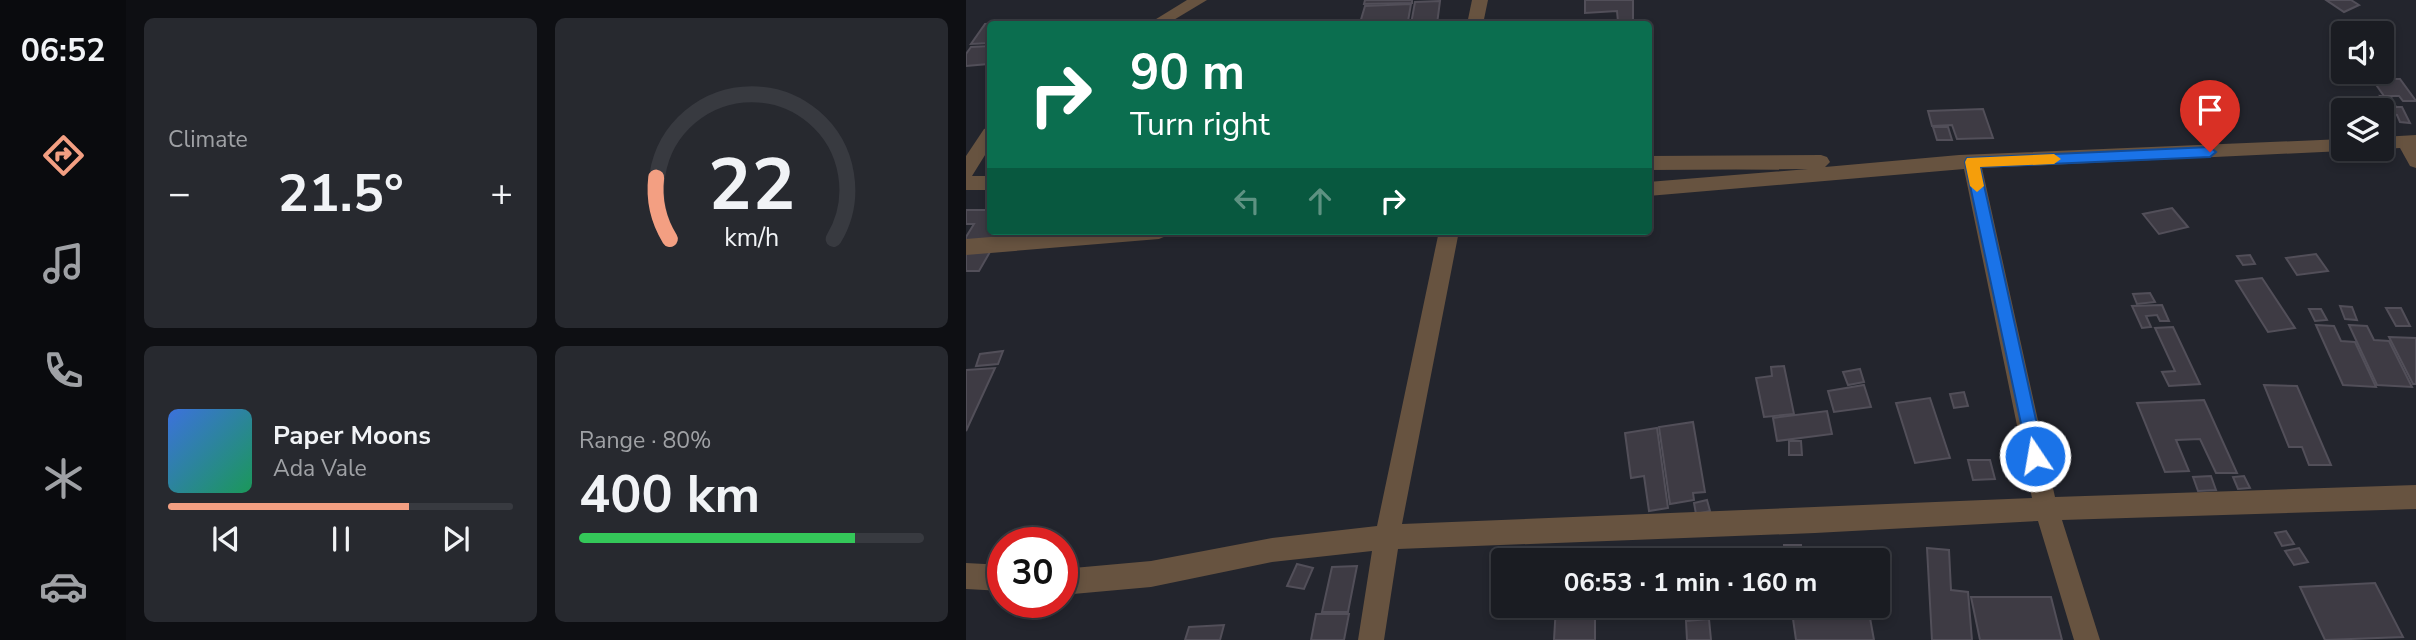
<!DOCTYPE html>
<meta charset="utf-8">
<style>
:root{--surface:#1a1c22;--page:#27292f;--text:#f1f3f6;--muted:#9fa1a5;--line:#383a40;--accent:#f39f82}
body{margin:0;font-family:"Nunito Sans",sans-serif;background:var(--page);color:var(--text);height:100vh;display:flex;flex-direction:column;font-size:26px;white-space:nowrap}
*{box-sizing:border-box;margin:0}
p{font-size:23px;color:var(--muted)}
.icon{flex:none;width:38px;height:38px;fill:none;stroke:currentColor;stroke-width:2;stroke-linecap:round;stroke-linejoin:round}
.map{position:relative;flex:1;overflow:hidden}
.details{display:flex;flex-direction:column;gap:18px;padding:18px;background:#0e0f13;width:840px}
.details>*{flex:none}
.hud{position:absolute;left:21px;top:21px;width:665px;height:214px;border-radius:7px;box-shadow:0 4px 10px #0003,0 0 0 2px var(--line);background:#0b6e4f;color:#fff;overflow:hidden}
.buttons{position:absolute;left:1365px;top:21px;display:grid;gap:14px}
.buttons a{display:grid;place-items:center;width:63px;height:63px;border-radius:7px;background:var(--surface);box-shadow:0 4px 10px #0003,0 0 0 2px var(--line);font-size:35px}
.speed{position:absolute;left:21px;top:527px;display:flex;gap:14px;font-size:35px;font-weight:700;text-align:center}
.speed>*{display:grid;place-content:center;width:91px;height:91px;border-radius:50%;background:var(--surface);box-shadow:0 4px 10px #0003,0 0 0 2px var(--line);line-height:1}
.speed .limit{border:10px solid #d22;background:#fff;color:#111}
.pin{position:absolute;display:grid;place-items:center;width:60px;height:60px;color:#fff;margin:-72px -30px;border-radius:50% 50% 50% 0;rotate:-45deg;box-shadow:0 0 7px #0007}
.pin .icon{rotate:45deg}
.me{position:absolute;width:77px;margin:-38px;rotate:348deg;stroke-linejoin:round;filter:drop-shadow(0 0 5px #0008)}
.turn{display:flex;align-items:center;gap:24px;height:147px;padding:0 28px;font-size:32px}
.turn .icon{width:91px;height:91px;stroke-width:2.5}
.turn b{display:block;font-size:49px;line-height:60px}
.lanes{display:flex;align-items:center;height:66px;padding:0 28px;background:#0003;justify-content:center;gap:35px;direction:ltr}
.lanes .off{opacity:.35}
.big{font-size:52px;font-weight:700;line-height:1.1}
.details .card{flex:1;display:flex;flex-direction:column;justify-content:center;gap:10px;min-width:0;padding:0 24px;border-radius:10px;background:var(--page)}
.details .dial{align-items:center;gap:0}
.dial svg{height:182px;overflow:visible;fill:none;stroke:var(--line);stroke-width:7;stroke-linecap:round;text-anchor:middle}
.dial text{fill:var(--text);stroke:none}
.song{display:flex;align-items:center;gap:21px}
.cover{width:84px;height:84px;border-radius:10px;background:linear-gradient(135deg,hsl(220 70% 55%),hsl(150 70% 35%))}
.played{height:7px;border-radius:4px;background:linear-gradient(90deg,var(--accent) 70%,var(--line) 70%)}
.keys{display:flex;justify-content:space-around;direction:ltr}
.heat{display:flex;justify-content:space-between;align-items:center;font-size:38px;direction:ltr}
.charge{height:10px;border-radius:5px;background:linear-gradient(90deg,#34c759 80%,var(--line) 0)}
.details .tiles{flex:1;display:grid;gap:18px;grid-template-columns:repeat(2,1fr)}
.trip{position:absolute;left:525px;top:548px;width:399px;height:70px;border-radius:7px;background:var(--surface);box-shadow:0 4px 10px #0003,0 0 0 2px var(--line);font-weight:700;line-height:70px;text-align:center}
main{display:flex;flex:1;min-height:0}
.dock{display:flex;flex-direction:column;width:126px;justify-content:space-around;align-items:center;background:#0a0b0e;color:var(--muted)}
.dock .icon{width:49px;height:49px}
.dock .current{color:var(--accent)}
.dock b{font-size:32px;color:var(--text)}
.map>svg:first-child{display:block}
</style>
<main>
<nav class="dock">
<b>06:52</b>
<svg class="icon current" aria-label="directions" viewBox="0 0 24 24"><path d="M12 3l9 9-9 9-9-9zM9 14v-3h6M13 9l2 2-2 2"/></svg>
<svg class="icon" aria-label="music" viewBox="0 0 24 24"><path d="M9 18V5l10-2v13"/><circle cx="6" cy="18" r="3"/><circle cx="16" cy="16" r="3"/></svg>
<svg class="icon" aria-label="phone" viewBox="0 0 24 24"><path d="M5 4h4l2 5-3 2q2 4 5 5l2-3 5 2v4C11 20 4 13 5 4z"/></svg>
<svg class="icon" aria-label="climate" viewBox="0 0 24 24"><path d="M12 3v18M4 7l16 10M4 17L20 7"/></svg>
<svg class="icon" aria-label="car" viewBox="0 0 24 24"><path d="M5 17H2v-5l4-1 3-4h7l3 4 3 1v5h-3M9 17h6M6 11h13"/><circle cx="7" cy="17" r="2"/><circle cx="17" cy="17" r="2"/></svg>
</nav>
<section class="details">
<div class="tiles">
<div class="card"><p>Climate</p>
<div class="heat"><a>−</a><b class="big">21.5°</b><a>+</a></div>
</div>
<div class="card dial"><svg viewBox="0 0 100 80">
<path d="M14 69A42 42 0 1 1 86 69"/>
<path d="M14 69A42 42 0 0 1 8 42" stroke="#f39f82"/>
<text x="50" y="56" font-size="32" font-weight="700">22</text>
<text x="50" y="72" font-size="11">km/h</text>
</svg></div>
<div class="card">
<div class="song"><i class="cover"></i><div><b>Paper Moons</b><p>Ada Vale</p></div></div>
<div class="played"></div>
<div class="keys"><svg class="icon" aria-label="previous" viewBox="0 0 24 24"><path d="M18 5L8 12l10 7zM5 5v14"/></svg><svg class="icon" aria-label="pause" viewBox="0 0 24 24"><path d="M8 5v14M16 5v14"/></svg><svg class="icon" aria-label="next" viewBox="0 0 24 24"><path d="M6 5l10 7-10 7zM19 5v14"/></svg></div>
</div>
<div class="card"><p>Range · 80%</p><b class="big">400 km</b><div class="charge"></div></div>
</div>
</section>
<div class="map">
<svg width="1450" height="640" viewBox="0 0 1450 640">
<rect width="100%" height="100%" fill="#23252d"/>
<g fill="#3e3b44" stroke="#524f59" stroke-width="2">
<path d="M399,0H446V3L398,4Z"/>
<path d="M619,0H667V22H652L651,11L619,13Z"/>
<path d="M1360,0H1385L1393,5L1378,12Z"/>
<path d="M474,1L471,24H445L449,2Z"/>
<path d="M445,4L442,21L394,23L399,6Z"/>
<path d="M68,21L66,24H24V43L5,44L19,24Z"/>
<path d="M24,46L22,64L0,66V54L5,47Z"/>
<path d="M1406,79H1434L1450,101H1437L1433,96H1418Z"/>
<path d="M1414,96L1425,97L1430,107H1436L1444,123L1434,122L1431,115L1424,114Z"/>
<path d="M1017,109L1027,138L991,139L986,125L966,126L962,111Z"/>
<path d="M967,127H982L986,140H971Z"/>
<path d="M1206,208L1222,227L1193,234L1177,214Z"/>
<path d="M0,210H24V231H36L13,271H0V237L8,224H0Z"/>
<path d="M1350,254L1362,271L1331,275L1320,258Z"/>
<path d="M1284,255L1289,264L1277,265L1271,256Z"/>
<path d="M1296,278L1329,328L1302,332L1270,281Z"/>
<path d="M1184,293L1189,302L1171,304L1167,294Z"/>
<path d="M1196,305L1203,321H1194L1191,315L1180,316L1185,327L1176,328L1166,306Z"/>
<path d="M1374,306L1386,307L1391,320L1379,319Z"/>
<path d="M1420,308H1435L1444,326H1430Z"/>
<path d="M1343,309H1355L1361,320L1349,321Z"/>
<path d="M1350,325L1368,326L1375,341L1389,342L1410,387L1377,385Z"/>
<path d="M1383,325L1401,326L1408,340L1423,341L1446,387L1411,385Z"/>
<path d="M1207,327L1234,384L1203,386L1196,372L1209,371L1189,328Z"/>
<path d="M1423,337L1450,338V384H1447Z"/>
<path d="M37,351L32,364L10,366L14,354Z"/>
<path d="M818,366L828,414L798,417L790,378L806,376L805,367Z"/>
<path d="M29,368L0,431V370Z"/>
<path d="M894,369L898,382L882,385L877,372Z"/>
<path d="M898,385L905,407L868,412L862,391Z"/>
<path d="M1298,385L1331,386L1365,465H1343L1336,447H1323Z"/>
<path d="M998,392L1002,406L988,408L984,394Z"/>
<path d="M964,398L984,458L949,463L930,403Z"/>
<path d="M1238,400L1271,473H1250L1234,439L1210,440L1223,471L1199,472L1171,403Z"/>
<path d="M861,411L866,434L811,441L807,418Z"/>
<path d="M727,422L739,492L727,493L728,500L704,504L693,427Z"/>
<path d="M691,428L702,508L683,511L678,476L665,478L659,433Z"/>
<path d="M823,441H835L836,455H823Z"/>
<path d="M1002,460H1024L1029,479L1007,480Z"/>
<path d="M1245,476L1250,490L1232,491L1227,477Z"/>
<path d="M1278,476L1284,488L1272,489L1267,477Z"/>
<path d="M741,500L744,511L730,514L728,503Z"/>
<path d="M1320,531L1328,544L1316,546L1309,533Z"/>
<path d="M818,545H835L836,560H819Z"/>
<path d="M961,548L983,550L985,590L1002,592L1006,640H966Z"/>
<path d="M1333,548L1342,562L1328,565L1319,551Z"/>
<path d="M331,564L347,568L338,589L321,586Z"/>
<path d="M391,566L382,612H356L366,567Z"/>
<path d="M1409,583L1437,637L1359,640L1334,587Z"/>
<path d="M1005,597H1085L1096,640H1014Z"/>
<path d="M590,606H629V640H588Z"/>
<path d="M902,607L908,640H830L826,612Z"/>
<path d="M350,614H383L378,640H345Z"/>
<path d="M743,619L745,640H721L720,621Z"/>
<path d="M258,625L254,640H219L223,627Z"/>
</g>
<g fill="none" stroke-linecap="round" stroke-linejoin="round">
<g fill="#675340" fill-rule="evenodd">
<path d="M221,0H241L201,24H182Z"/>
<path d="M506,0H522L517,24H501Z"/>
<path d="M24,127V147L6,176H24V190H0V156L18,129Z"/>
<path d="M1450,135V168L1444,166L1434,148L1416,149H1414H1416V137Z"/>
<path d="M1377,139V149H1384L1377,151L1016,168L1089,497L1450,485V509L1096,520L1134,640H1108L1072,521L849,533L432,549L418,640H392L406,551L306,562L185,587L96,595V569L185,561L306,538L411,526L473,231H493L436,524L1066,498L998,169L682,196V182L842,169L682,170V156L855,155L861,157L864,162L859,167L993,155Z"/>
<path d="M100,231H203L200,236L193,239L0,255V239Z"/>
<path d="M0,563L37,565V591L0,589Z"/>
</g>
</g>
<path fill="#1a73e8" stroke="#114b97" stroke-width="2" d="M1244,147L1250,152L1244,157L1014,167L1078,456L1075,461L1069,464L1063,461L999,162L1001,158Z"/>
<path fill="#f59e0b" d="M1088,154L1095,159L1088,164L1014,167L1018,186L1011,192L1004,186L999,162L1001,158Z"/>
</svg>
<div class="buttons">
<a><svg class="icon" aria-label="sound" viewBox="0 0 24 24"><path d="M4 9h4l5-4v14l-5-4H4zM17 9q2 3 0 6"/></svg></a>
<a><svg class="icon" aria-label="layers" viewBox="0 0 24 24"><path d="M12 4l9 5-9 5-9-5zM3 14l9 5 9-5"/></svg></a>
</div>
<div class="speed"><div class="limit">30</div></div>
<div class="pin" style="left:1244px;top:152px;background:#d93025"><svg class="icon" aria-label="arrive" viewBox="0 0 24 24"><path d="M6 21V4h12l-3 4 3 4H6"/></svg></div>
<svg class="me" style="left:1069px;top:456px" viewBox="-20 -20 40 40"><circle r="17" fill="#1a73e8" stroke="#fff" stroke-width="3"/><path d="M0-11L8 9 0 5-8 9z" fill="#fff"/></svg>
<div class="trip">06:53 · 1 min · 160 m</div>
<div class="hud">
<div class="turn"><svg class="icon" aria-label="right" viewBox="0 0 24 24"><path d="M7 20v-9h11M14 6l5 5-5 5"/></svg><div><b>90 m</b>Turn right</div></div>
<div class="lanes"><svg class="icon off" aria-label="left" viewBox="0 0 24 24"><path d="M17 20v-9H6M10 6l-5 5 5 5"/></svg><svg class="icon off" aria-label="ahead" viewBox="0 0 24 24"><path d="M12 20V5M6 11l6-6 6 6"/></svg><svg class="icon" aria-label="right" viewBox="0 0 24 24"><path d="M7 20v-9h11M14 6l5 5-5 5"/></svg></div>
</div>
</div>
</main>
